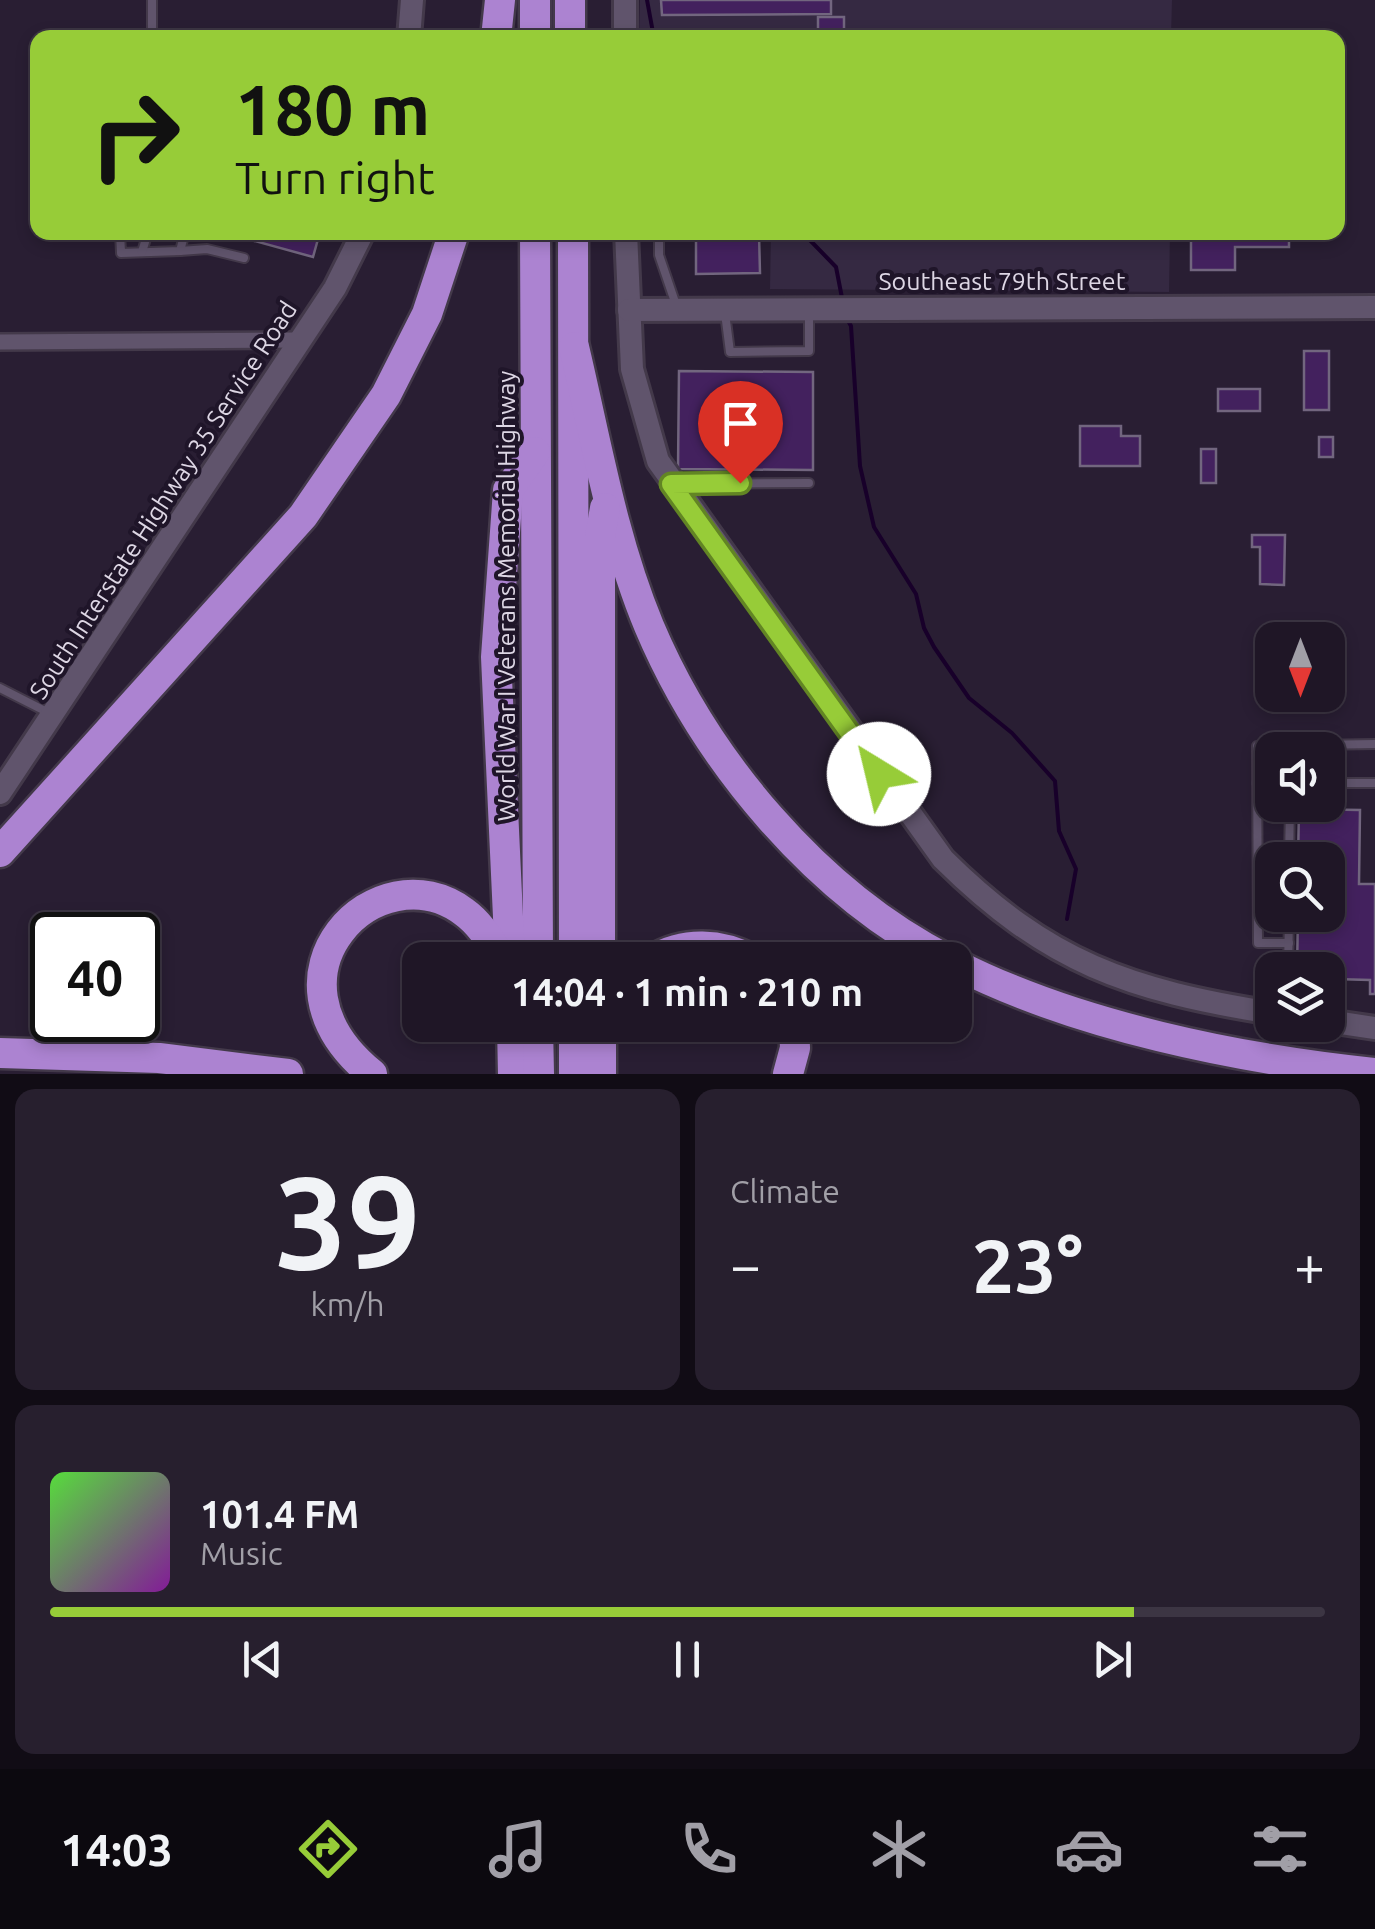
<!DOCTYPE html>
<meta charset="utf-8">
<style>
:root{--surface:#1f1626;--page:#271f2e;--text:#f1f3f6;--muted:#a19fa7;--line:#3c3543;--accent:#97cc38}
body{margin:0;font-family:Ubuntu,sans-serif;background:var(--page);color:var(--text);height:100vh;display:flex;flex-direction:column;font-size:38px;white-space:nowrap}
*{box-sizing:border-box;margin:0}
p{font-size:32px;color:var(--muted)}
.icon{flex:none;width:55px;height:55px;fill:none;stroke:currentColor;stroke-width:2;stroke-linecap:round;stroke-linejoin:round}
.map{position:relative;height:1074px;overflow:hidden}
.drawer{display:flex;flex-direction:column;gap:15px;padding:15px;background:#110c15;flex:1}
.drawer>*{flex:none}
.banner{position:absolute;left:30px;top:30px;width:1315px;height:210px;border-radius:20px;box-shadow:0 5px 15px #0003,0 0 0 2px var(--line);background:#97cc38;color:#111;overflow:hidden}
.needle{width:65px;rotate:180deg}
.controls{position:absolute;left:1255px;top:622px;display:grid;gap:20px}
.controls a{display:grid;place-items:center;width:90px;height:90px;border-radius:20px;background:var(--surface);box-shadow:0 5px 15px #0003,0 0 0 2px var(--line);font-size:50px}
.speed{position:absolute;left:30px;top:912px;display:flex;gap:20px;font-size:50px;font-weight:700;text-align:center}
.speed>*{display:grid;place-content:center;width:130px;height:130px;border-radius:50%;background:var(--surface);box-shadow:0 5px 15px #0003,0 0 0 2px var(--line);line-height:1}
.speed .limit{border:5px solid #111;border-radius:15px;background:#fff;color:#111}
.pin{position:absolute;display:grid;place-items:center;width:85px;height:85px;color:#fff;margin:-102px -42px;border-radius:50% 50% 50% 0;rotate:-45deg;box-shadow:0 0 10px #0007}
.pin .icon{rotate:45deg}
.me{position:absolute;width:110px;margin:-55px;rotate:324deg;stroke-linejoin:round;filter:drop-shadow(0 0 8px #0008)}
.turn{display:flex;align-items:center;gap:35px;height:210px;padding:0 40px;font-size:45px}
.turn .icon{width:130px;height:130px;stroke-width:2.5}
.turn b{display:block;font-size:70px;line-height:85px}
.big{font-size:75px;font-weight:600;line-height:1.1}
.drawer .card{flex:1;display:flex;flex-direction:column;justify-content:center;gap:15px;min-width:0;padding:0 35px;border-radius:20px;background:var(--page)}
.drawer .dial{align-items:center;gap:0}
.dial b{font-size:130px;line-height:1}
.song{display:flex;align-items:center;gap:30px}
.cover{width:120px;height:120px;border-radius:15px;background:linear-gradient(135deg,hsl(110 70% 55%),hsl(290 70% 35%))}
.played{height:10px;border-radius:5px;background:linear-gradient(90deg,var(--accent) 85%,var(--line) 85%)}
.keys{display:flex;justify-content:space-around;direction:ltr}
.heat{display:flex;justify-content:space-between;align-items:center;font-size:55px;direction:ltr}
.drawer .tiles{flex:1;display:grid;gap:15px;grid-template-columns:1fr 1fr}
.card:last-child{grid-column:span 2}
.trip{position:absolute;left:402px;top:942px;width:570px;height:100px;border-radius:20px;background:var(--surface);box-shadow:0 5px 15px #0003,0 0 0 2px var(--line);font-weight:600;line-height:100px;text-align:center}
.tabs{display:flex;height:160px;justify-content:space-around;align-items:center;background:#0c090f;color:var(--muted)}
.tabs .icon{width:70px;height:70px}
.tabs .selected{color:var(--accent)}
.tabs b{font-size:45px;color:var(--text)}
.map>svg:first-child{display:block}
</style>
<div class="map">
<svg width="1375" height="1074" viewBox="0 0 1375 1074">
<rect width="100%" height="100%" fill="#291e33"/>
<g fill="#352942">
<path d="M640,0H1172L1171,37L639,38Z"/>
<path d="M771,233H1170L1169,292L770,289Z"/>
</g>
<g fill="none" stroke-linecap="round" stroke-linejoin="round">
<g stroke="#18002a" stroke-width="4">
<path d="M647,0L654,38"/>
<path d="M802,232L836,267L843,303"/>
<path d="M846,317L851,326L860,466L874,527L916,594L924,628L934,647L969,698L1012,733L1055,781L1059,831L1076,869L1067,919"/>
</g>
</g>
<g fill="#43215e" stroke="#72667f" stroke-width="2.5">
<path d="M661,0H831V14L662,15Z"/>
<rect x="818" y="17" width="26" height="21"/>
<path d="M222,232H320L313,257Z"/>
<path d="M1191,232H1289V247H1235V270H1191Z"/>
<path d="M696,234H759L760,273L696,274Z"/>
<rect x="1304" y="351" width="25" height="59"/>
<path d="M679,371L813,372V470L678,469Z"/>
<rect x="1218" y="389" width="42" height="22"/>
<path d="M1080,426H1121V436H1140V466H1080Z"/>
<rect x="1319" y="437" width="14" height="20"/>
<rect x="1201" y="449" width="15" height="34"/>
<path d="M1252,535H1285L1284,585L1260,584V547H1252Z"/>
<path d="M1299,809L1360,810L1359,884H1375V994H1370V980L1335,979V996H1328V970H1297L1298,915H1328V860H1298Z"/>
</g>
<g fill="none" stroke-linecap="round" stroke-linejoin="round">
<defs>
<g id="lane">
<path d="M152,0V38"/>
<path d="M152,36L198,38"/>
<path d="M120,232L121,253L180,251L185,232"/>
<path d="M659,232V255L676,305"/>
<path d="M180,251L207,249L244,258"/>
<path d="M142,252L148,232"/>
<path d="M725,313L730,352L809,351V314"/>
<path d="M678,484L809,483"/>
<path d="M0,688L49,713"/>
<path d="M1257,783H1272"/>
<path d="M1328,783H1375"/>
<path d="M1289,860L1290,805"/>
<path d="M1289,943H1258L1257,746L1375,744"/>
<path d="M1288,970L1289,915"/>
</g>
<path id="street" d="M0,342L301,340"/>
<g id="secondary">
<path d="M409,38L412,0"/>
<path d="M625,38V0"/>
<path d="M626,232L632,369L658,461L943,859C1048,963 1129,990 1272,1013"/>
<path d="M629,310L1375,307"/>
<path d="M0,793L335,288L363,232"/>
<path d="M1328,1021L1375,1028"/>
</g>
<g id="highway">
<path d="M570,0V38"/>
<path d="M496,38L500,0"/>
<path d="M535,38V0"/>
<path d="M535,232L538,960"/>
<path d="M573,232L574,960"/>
<path d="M574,347C596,440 612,537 649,626C706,761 817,893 948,960"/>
<path d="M0,852L303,516L386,395L427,314L454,232"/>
<path d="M510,960L496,657L508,490L535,452"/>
<path d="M600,960V537L605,508"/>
<path d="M653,960C684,941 721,943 752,960"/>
<path d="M955,964C1077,1026 1239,1059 1375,1073"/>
<path d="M512,1025L513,1074"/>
<path d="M538,1025L539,1074"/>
<path d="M574,1025V1074"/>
<path d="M601,1025V1074"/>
<path d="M0,1053L159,1058L288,1074"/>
<path d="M372,1074C250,975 378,848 464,912C481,924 492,944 503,960"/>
<path d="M788,1074L795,1048L794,1025"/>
</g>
</defs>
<use href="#lane" stroke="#43394a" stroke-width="12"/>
<use href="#street" stroke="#43394a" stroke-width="20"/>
<use href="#secondary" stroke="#43394a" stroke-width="28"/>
<use href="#highway" stroke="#43394a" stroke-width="35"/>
<use href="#lane" stroke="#60546c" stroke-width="8"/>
<use href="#street" stroke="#60546c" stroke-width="15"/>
<use href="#secondary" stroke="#60546c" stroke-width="22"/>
<use href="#highway" stroke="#ac83d1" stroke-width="30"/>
</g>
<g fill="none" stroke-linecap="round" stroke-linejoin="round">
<defs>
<path id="route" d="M740,483L671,484L879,774"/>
</defs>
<use href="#route" stroke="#628524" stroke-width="25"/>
<use href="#route" stroke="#97cc38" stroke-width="18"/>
</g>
<g text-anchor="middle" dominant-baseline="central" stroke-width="8" stroke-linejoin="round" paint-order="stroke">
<g font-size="25" fill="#ddd6e4" stroke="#1f1529">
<text x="1002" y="281">Southeast 79th Street</text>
<text transform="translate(163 500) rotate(-57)">South Interstate Highway 35 Service Road</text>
<text transform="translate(506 596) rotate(-90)">World War I Veterans Memorial Highway</text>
</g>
</g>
</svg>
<div class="controls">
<a><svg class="needle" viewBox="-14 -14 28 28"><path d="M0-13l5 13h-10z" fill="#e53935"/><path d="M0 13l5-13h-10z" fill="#a19fa7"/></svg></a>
<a><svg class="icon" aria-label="sound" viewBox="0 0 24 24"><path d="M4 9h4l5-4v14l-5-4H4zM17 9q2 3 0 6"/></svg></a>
<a><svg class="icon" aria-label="search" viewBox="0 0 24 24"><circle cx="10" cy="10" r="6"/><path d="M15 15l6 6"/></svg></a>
<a><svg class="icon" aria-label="layers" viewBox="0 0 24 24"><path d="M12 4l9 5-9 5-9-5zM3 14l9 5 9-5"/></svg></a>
</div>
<div class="speed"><div class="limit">40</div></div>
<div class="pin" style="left:740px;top:483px;background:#d93025"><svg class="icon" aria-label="arrive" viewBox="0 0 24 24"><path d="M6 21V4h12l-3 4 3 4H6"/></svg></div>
<svg class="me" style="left:879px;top:774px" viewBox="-20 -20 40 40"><circle r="19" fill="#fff"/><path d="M0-13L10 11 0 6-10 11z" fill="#97cc38"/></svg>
<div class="trip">14:04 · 1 min · 210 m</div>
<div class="banner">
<div class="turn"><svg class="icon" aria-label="right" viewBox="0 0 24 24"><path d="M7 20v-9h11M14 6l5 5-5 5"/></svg><div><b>180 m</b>Turn right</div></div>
</div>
</div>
<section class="drawer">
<div class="tiles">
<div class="card dial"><b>39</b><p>km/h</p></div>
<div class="card"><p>Climate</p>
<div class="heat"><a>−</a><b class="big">23°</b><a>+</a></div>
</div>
<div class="card">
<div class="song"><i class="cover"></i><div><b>101.4 FM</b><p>Music</p></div></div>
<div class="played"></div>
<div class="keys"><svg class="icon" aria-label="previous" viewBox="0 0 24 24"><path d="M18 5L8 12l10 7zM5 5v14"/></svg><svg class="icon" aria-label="pause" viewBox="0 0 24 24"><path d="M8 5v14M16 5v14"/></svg><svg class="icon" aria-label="next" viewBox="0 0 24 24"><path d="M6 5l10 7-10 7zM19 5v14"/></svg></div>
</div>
</div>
</section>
<nav class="tabs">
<b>14:03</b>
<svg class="icon selected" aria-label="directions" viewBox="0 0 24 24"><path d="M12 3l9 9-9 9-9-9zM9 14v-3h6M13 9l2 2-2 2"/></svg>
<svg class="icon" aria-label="music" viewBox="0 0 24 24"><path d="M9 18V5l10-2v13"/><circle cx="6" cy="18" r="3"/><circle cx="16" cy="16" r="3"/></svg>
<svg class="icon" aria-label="phone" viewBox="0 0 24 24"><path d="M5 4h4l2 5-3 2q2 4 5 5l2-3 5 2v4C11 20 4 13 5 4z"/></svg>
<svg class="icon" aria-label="climate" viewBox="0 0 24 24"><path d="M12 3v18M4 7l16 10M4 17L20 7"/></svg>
<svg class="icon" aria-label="car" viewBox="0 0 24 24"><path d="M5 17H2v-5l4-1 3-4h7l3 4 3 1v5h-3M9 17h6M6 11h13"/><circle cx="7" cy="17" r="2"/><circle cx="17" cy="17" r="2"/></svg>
<svg class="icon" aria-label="filters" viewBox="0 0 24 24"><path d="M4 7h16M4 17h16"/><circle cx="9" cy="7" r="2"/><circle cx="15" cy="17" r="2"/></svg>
</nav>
